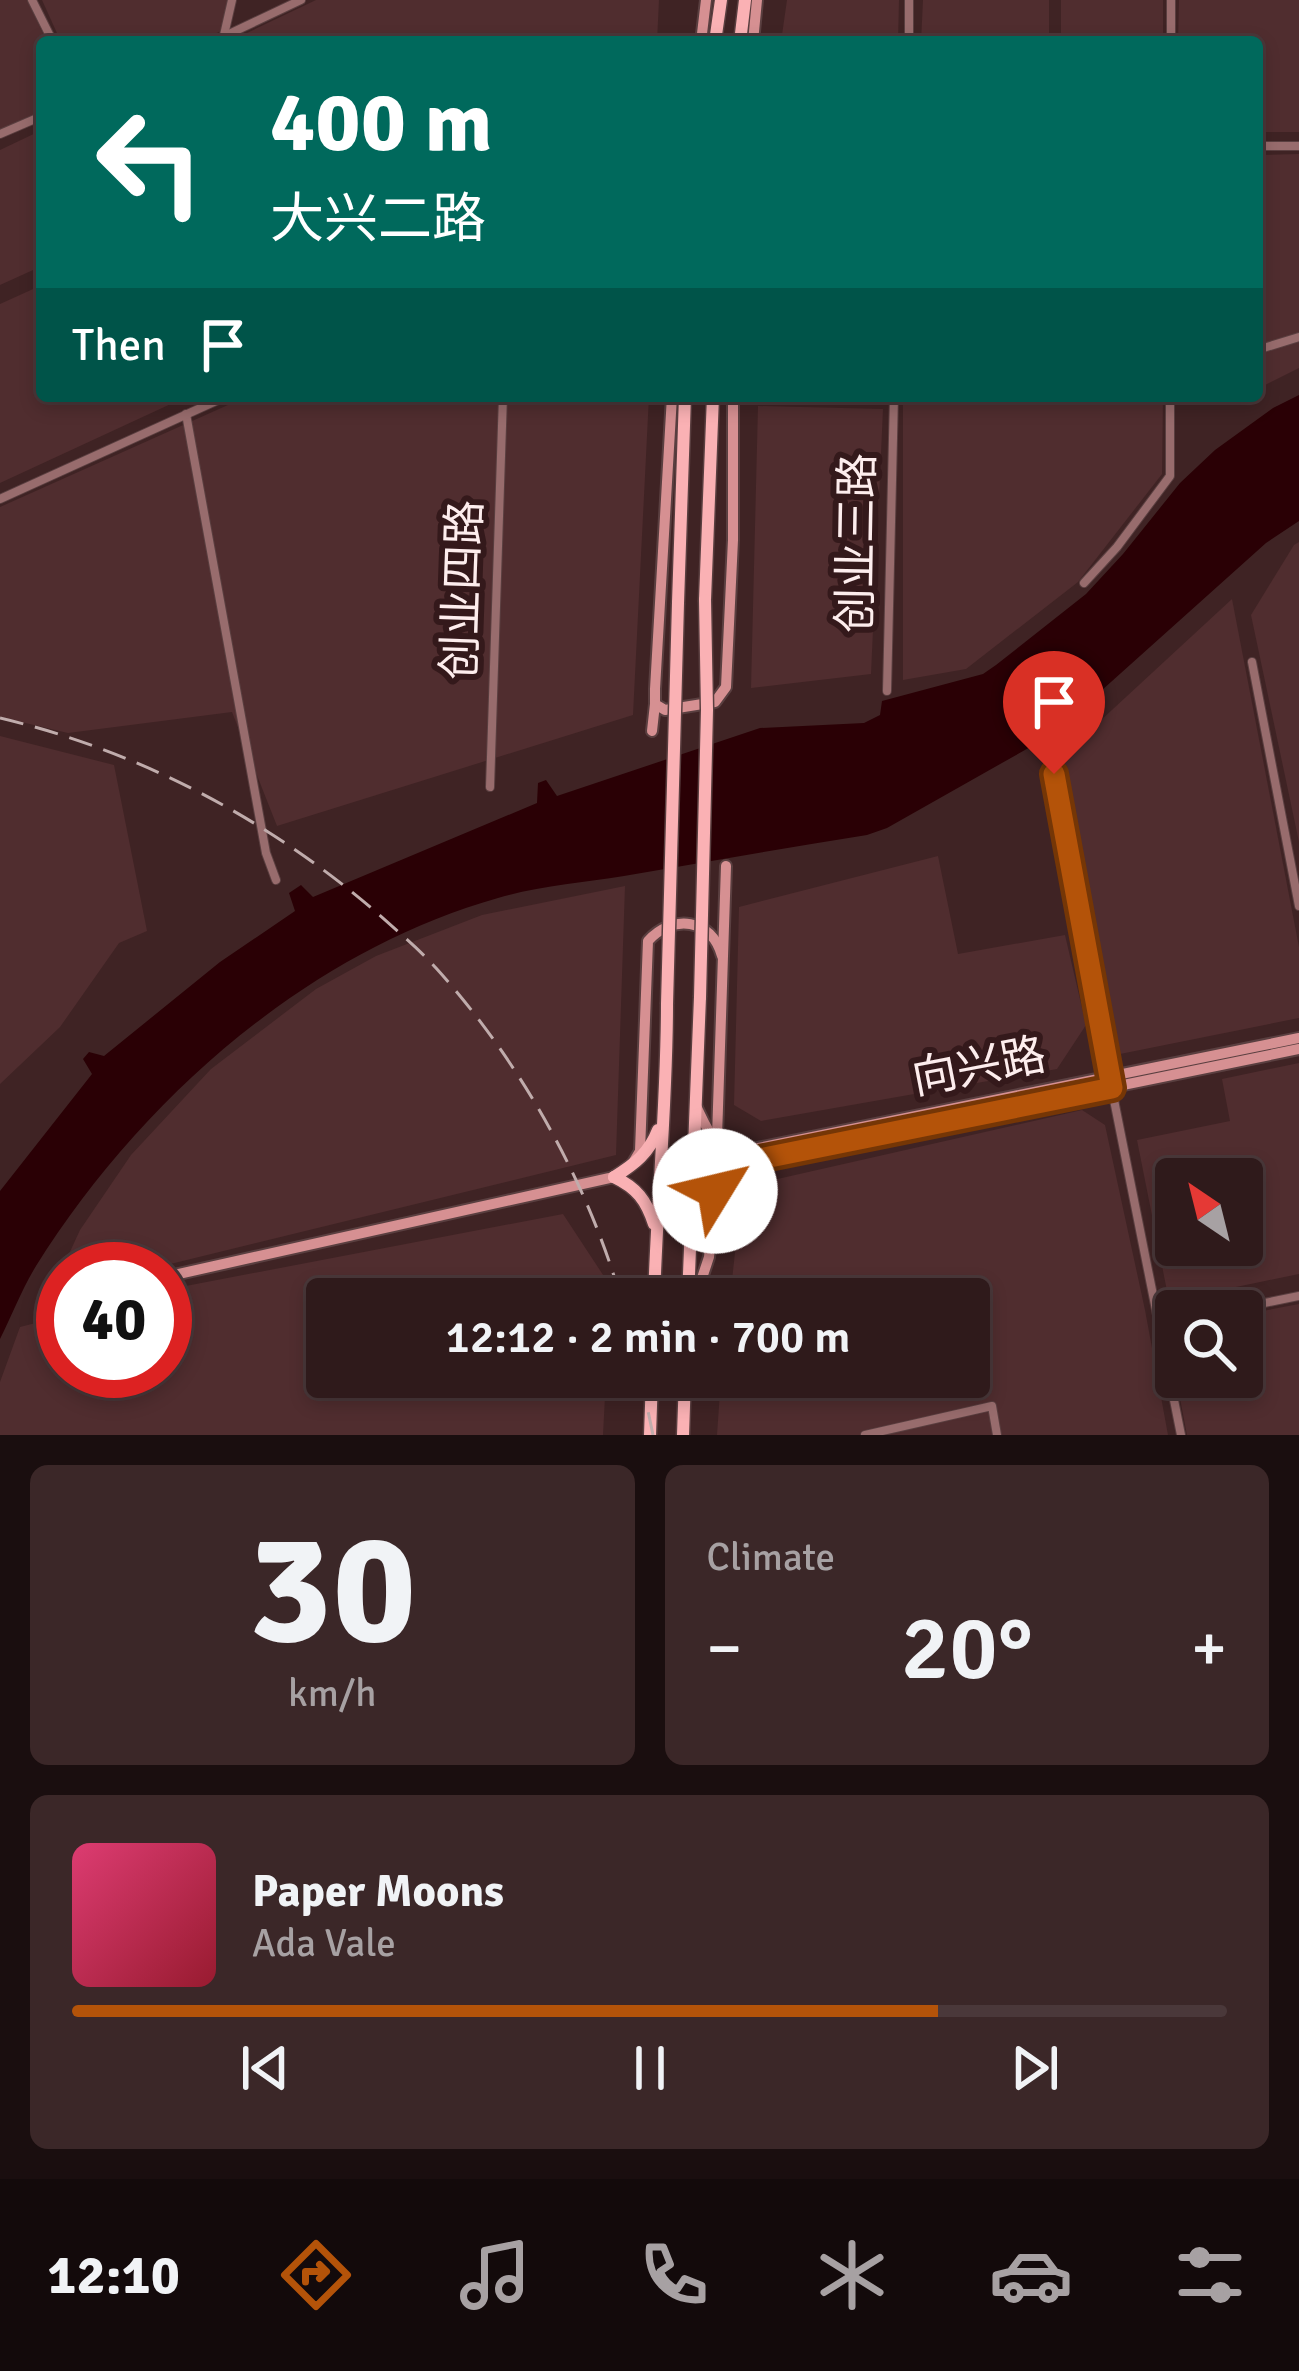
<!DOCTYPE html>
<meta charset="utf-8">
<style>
:root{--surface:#2f1a1b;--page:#3b2728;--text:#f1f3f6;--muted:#a7a1a3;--line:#4a383a;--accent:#b45309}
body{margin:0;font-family:Signika,"Noto Sans SC",sans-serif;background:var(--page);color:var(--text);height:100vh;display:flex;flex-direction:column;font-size:45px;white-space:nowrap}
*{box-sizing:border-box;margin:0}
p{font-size:39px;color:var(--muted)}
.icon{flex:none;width:66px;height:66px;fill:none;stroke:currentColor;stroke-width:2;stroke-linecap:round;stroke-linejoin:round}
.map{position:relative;height:1435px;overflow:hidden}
.sheet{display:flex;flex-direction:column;gap:30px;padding:30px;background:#1a0e0f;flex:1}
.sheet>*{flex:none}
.hud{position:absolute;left:36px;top:36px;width:1227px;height:366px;border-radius:12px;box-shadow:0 6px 18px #0003,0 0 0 3px var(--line);background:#00695c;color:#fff;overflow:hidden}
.needle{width:78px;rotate:325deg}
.fabs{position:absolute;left:1155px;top:1158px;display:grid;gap:24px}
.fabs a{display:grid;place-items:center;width:108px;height:108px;border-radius:12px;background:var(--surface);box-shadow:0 6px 18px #0003,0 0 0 3px var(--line);font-size:60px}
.speed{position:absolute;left:36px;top:1242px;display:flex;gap:24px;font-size:60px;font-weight:700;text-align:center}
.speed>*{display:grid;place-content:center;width:156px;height:156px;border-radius:50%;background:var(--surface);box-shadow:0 6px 18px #0003,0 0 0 3px var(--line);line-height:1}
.speed .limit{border:18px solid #d22;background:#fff;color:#111}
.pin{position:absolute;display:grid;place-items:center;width:102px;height:102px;color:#fff;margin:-123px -51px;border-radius:50% 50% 50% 0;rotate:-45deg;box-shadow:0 0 12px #0007}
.pin .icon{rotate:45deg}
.me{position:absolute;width:132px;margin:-66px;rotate:54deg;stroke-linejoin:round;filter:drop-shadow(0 0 9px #0008)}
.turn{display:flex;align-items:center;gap:42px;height:252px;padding:0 36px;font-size:54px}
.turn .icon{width:156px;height:156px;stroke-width:2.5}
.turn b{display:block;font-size:84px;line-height:102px}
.then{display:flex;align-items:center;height:114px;padding:0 36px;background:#0003;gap:24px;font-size:45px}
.big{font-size:90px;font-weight:600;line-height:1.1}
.sheet .widget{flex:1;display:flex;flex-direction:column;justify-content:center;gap:18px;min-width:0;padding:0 42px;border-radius:18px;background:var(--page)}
.sheet .dial{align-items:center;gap:0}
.dial b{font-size:156px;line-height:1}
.song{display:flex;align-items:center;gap:36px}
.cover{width:144px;height:144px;border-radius:18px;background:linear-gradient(135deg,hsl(340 70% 55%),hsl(350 70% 35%))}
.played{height:12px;border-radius:6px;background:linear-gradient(90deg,var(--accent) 75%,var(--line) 75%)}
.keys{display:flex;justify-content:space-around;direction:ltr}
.heat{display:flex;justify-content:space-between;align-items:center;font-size:66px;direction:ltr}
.sheet .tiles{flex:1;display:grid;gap:30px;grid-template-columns:1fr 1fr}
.widget:last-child{grid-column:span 2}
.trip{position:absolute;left:306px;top:1278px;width:684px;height:120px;border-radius:12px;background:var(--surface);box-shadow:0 6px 18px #0003,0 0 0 3px var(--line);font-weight:600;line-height:120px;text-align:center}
.tab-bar{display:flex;height:192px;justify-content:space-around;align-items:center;background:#130a0b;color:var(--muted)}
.tab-bar .icon{width:84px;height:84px}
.tab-bar .current{color:var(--accent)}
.tab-bar b{font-size:54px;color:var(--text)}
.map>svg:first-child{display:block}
</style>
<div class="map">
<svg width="1299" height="1435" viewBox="0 0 1299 1435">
<rect width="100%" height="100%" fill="#3f2324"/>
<g fill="#502d2f" fill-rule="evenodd">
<path d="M0,0H27L47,42H42V114L0,133Z"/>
<path d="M42,0H228L221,31L197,42H61Z"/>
<path d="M316,0H659L657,42H228Z"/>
<path d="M787,0H899L898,42H781Z"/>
<path d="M923,0H1049V42H921Z"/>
<rect x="1061" y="0" width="102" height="42"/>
<path d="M1179,0H1299V132H1257V42H1178Z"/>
<path d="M42,130V266L0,285V150Z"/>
<path d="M1299,154V368L1257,389V155Z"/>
<path d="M42,285V396H188L0,483V304Z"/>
<path d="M248,396H649L633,715L277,826L232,712L68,733L0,717V507Z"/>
<path d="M903,396H1163L1162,474L1078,582L966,669L903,680Z"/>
<path d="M758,406L883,409L871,674L751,688Z"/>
<path d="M1299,542V842L1251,615L1294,545Z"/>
<path d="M1232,599L1299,947V1018L1115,1055L1060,758Z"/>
<path d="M0,736L114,765L147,931L119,943L60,1027L0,1084Z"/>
<path d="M938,856L958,954L1065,935L1086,1025L1057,1069L761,1121L734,1105L739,907Z"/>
<path d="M625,886L616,1155L150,1269H63V1290L51,1293L80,1230L131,1155L211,1069L316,989L376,956L482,915Z"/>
<path d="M1299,1063V1274L1169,1301L1137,1140L1230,1121L1222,1079ZM1176,1179H1242V1245H1176Z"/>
<path d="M1082,1110L1105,1125L1145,1310L1168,1435H717L721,1377H969V1299H730L742,1187Z"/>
<path d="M563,1214L609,1284V1299H327V1377H606L603,1435H0V1382L20,1327L63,1316V1371H165V1290Z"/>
<path d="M1299,1304V1435H1187L1167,1330L1176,1328V1377H1242V1315Z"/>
</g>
<path fill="#2a0005" d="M1299,395V521L1266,543L1063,725L1032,746L887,828L867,835C786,848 705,862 624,876C582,883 538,886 498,898C307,952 140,1100 36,1266C22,1289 12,1315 0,1339V1191L92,1074L83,1059L89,1052L104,1056L220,962L295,911L289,893L301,885L313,897L537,803L538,783L546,780L557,796L760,728L864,723L880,715L882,701L983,674L996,665L1086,594L1123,554L1180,483L1215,450L1273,408Z"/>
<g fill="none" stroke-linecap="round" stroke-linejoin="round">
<defs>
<g id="street">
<path d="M32,0L53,42"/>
<path d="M909,0V42"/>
<path d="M224,35L232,0"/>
<path d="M212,42L301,0"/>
<path d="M1171,42V0"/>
<path d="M0,134L42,116"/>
<path d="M1257,146H1299"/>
<path d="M1257,350L1299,337"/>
<path d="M186,414L266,853L276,880"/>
<path d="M0,499L227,396"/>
<path d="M1084,583L1117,547L1170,476V396"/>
<path d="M1252,662L1299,906"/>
<path d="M887,691L894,396"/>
<path d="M1054,774L1112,1090L1181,1435"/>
<path d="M490,787L503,396"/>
<path d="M1225,1311L1299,1296"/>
<path d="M1158,1324L1176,1321"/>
<path d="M865,1435L992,1406L997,1435"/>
</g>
<g id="secondary">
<path d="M701,42L706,0"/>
<path d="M753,42L757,0"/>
<path d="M672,396L655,689V704L665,710L715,702L726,687L733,540V396"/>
<path d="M652,731L655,704"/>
<path d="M696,1106C707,1128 714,1152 743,1151L1299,1038"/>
<path d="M717,1137L726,866"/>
<path d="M634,1161L640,1151L648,941C672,914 712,918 722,956"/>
<path d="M165,1277L614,1177"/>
<path d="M695,1299L709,1257L716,1184L723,1172L737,1164L1299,1049"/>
</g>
<g id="primary">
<path d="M715,42L721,0"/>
<path d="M740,42L745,0"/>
<path d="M705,600L713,396"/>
<path d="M678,603L685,396"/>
<path d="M614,1177C635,1164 649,1153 658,1130"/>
<path d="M614,1177C637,1188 646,1200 654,1224"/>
<path d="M654,1299C657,1201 667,1102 667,1004"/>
<path d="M688,1299L700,997"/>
<path d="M650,1435L652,1377"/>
<path d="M683,1435L685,1377"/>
</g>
</defs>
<use href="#street" stroke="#5a3f40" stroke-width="10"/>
<use href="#secondary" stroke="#5a3f40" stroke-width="14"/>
<use href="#primary" stroke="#5a3f40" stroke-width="15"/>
<use href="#street" stroke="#986c6d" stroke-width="8"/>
<use href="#secondary" stroke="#d69092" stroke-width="10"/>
<use href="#primary" stroke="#fab1b4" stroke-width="12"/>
<g stroke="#c0acac" stroke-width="3" stroke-dasharray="24 12" stroke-linecap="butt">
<path d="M0,718C139,751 268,819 376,912C396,930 418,948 436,968C519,1060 587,1180 621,1299"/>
<path d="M641,1377L653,1435"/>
</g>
<defs>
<g id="primary-bridge">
<path d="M700,997L707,710L705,600"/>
<path d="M667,1004L678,603"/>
</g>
</defs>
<use href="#primary-bridge" stroke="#5a3f40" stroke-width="15" stroke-linecap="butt"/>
<use href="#primary-bridge" stroke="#fab1b4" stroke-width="12"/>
</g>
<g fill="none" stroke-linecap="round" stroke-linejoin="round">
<defs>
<path id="route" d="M715,1191L723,1172L745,1162L1112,1088L1054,774"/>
</defs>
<use href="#route" stroke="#753606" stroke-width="30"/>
<use href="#route" stroke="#b45309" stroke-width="21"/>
</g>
<g text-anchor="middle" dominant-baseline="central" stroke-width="12" stroke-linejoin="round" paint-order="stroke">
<g font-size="45" fill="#fdeded" stroke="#34191b">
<text transform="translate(857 543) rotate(-89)">创业三路</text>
<text transform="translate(463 590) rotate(-88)">创业四路</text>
<text transform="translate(979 1067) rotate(-11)">向兴路</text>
</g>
</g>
</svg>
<div class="fabs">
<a><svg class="needle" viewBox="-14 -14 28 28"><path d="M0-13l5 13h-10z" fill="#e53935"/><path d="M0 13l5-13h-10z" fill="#a7a1a3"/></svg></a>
<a><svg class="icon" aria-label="search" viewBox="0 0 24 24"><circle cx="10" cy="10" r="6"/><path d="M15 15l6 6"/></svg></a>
</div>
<div class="speed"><div class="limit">40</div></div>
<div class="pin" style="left:1054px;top:774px;background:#d93025"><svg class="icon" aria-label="arrive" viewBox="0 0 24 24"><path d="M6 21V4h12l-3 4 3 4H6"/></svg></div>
<svg class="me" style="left:715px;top:1191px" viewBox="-20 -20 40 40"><circle r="19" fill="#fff"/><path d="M0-13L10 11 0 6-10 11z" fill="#b45309"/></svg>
<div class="trip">12:12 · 2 min · 700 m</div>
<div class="hud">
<div class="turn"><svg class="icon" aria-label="left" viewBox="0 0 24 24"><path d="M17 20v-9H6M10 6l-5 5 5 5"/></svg><div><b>400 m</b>大兴二路</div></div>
<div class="then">Then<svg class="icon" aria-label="arrive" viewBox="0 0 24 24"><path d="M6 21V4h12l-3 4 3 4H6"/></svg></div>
</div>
</div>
<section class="sheet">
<div class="tiles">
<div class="widget dial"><b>30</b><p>km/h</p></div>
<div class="widget"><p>Climate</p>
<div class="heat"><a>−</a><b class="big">20°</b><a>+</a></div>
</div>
<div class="widget">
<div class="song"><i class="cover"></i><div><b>Paper Moons</b><p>Ada Vale</p></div></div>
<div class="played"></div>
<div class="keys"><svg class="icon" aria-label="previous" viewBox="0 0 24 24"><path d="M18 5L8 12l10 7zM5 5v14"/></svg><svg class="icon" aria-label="pause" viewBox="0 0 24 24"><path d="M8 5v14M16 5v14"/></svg><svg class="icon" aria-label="next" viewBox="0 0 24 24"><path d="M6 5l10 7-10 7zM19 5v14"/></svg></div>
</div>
</div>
</section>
<nav class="tab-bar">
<b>12:10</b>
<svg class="icon current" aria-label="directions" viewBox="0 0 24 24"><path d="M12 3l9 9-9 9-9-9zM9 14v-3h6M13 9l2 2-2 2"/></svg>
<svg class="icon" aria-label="music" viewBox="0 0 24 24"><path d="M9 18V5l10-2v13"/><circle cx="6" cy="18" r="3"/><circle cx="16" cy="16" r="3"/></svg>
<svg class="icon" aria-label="phone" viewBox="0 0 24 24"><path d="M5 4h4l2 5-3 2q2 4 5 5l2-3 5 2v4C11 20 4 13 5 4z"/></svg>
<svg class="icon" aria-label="climate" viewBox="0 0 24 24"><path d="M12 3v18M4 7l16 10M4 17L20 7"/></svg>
<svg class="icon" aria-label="car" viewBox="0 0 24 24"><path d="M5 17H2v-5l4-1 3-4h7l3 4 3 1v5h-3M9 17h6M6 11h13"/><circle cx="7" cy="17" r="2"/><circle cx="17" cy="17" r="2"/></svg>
<svg class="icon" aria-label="filters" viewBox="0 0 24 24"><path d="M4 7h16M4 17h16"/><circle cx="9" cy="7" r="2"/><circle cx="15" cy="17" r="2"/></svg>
</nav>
